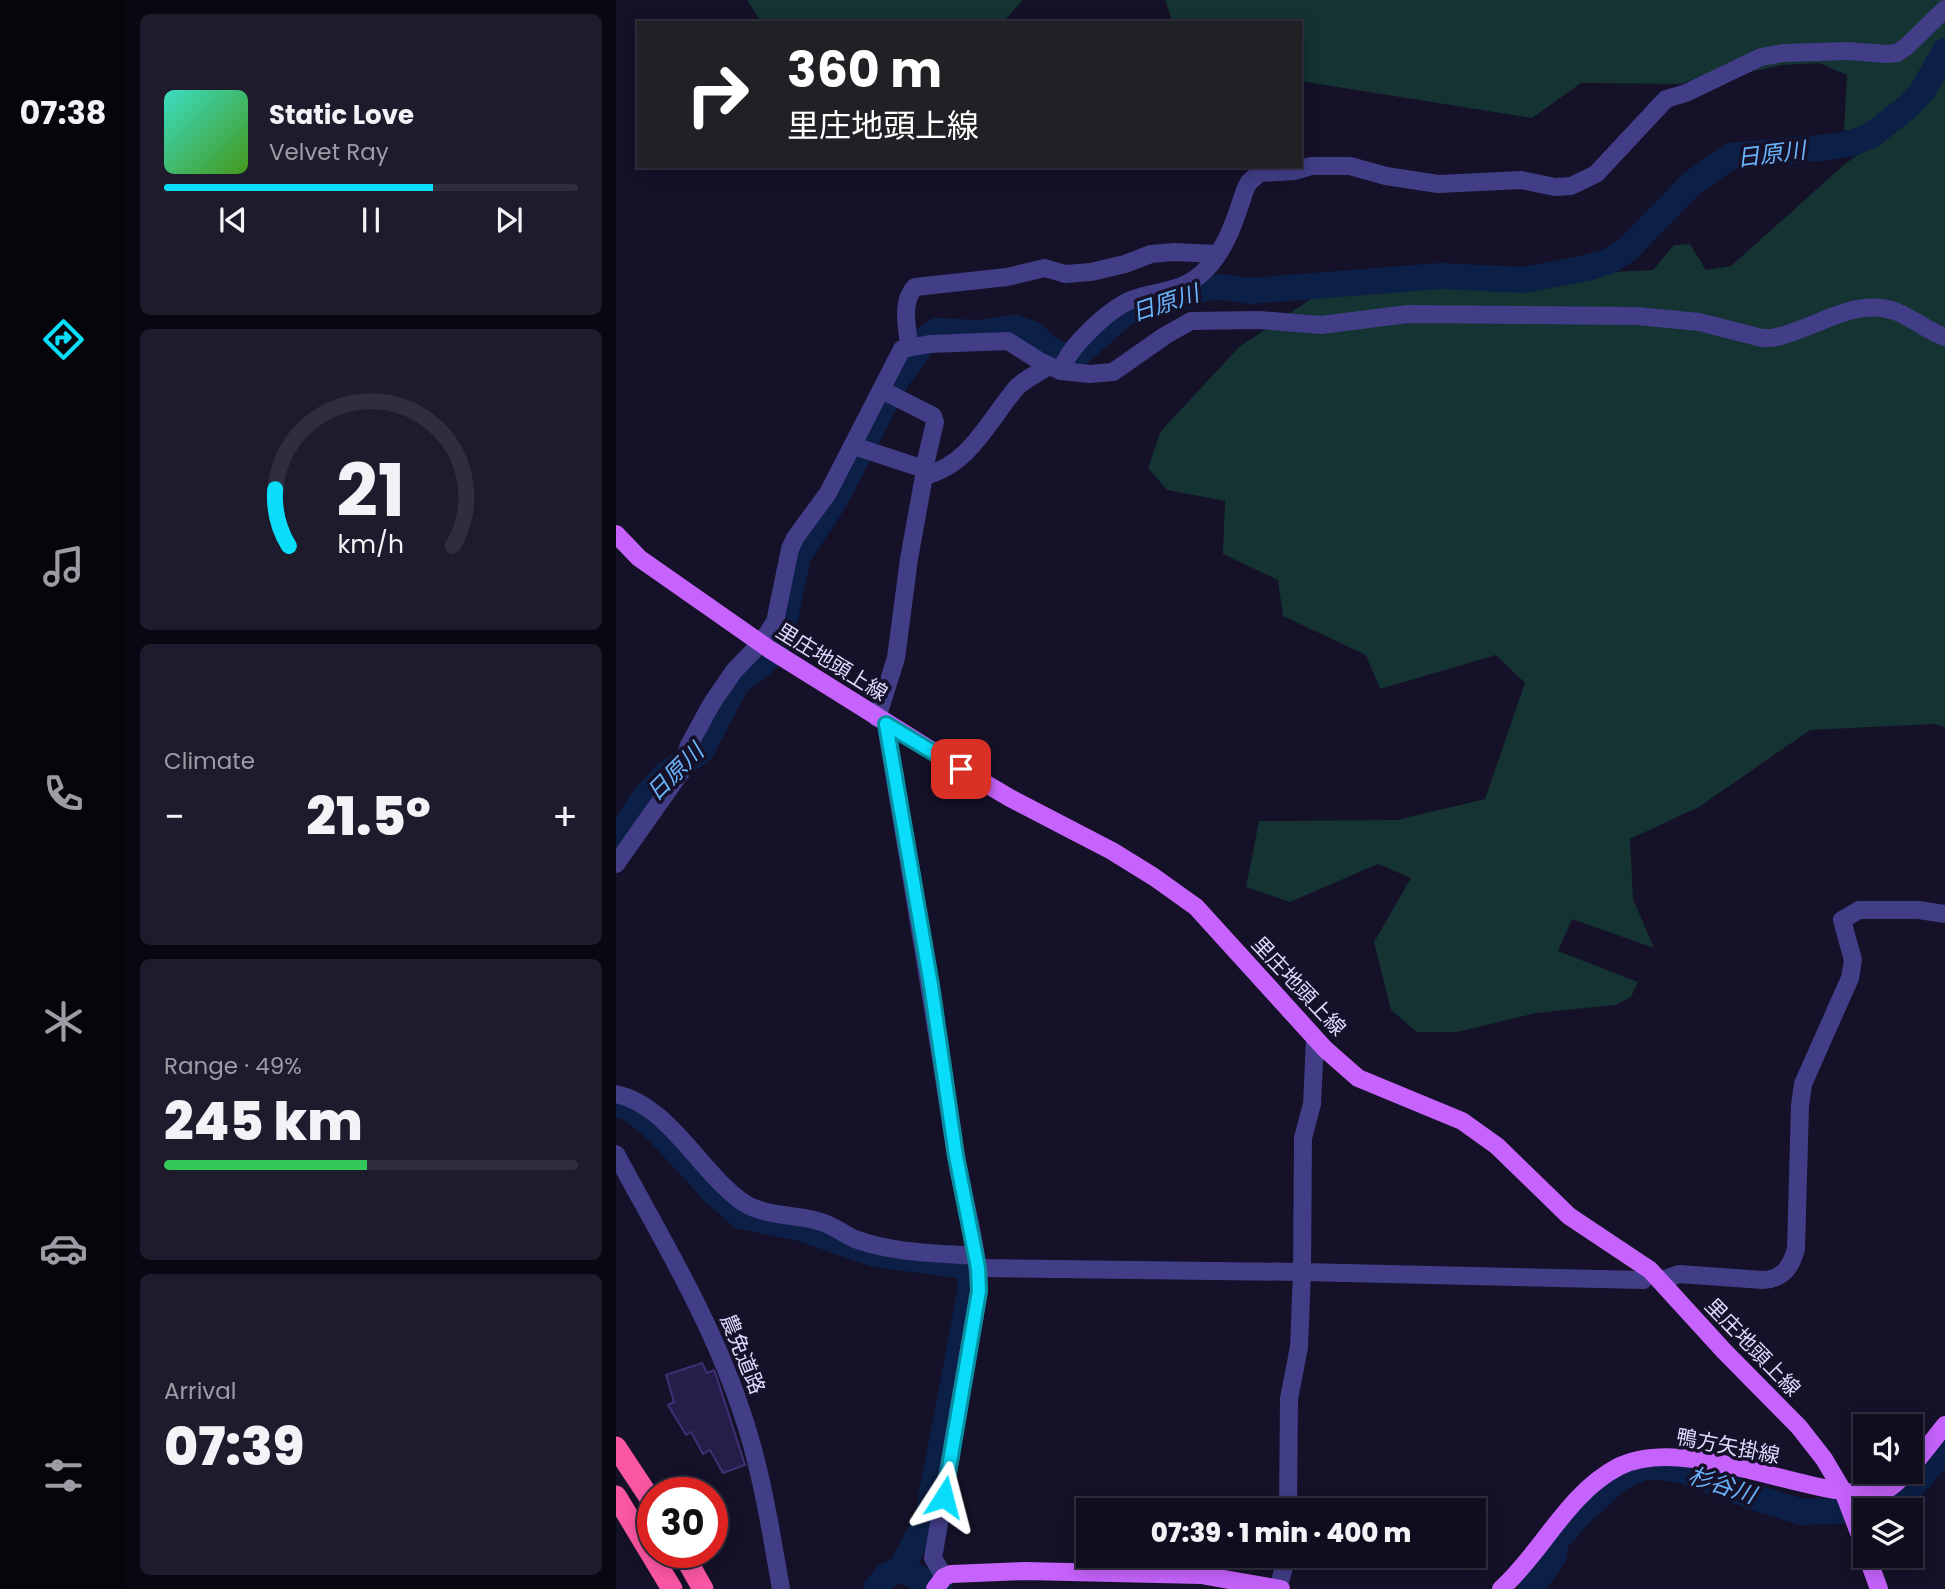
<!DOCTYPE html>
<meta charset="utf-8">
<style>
:root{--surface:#100d1f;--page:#1e1b2c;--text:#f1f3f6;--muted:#9c9ca4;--line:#302d3d;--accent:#09ddfa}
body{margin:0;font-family:Poppins,"Noto Sans JP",sans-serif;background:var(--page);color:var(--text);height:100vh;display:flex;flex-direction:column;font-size:26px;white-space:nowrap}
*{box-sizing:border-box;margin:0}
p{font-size:23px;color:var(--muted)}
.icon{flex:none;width:38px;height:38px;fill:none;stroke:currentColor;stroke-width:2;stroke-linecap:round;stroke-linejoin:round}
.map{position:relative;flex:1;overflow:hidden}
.panel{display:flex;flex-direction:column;gap:14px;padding:14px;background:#090711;width:490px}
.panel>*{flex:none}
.guide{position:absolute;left:21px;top:21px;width:665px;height:147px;border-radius:0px;box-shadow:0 4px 18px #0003,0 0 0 2px var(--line);background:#202124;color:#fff;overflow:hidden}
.fabs{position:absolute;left:1237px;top:1414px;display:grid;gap:14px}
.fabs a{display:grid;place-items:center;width:70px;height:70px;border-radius:0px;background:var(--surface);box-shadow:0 4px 18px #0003,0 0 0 2px var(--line);font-size:35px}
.speed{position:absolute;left:21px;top:1477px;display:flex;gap:14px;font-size:35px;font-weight:700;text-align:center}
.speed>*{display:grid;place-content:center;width:91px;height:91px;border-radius:50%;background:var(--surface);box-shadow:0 4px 18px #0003,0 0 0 2px var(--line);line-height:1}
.speed .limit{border:10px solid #d22;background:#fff;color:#111}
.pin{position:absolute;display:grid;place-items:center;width:60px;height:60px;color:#fff;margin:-30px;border-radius:14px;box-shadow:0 4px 10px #0006}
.me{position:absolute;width:77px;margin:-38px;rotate:9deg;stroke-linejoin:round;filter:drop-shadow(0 0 5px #0008)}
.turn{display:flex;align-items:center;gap:24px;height:147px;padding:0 35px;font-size:32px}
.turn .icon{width:91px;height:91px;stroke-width:2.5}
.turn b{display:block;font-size:49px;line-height:60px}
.big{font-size:52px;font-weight:800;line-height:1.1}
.panel .card{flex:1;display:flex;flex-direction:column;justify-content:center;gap:10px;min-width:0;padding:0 24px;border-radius:10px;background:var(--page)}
.panel .dial{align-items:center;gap:0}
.dial svg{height:182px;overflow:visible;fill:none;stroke:var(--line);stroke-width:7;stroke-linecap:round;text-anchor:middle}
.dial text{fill:var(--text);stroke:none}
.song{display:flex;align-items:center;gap:21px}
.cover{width:84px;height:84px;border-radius:10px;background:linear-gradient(135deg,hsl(170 70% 55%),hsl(100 70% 35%))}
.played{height:7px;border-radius:4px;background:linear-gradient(90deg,var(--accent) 65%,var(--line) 65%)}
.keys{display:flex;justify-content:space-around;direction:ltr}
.heat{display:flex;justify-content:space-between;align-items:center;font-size:38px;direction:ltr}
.charge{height:10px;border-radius:5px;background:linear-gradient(90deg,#34c759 49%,var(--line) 0)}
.trip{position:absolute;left:460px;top:1498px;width:410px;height:70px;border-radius:0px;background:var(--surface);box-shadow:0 4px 18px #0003,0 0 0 2px var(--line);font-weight:800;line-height:70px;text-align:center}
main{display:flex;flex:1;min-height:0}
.tab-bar{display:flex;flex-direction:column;width:126px;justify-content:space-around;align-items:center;background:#06050c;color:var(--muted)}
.tab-bar .icon{width:49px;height:49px}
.tab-bar .current{color:var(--accent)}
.tab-bar b{font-size:32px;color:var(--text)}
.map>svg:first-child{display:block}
</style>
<main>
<nav class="tab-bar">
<b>07:38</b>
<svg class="icon current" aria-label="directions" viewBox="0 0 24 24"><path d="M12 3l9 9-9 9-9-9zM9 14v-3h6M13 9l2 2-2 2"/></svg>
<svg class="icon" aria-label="music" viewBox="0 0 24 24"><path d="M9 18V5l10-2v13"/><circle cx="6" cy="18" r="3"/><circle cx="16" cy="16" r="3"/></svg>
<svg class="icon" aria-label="phone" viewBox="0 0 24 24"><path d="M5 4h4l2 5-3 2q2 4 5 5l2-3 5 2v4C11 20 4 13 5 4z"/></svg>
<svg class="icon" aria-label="climate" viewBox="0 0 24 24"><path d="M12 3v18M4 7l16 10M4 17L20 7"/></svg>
<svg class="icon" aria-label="car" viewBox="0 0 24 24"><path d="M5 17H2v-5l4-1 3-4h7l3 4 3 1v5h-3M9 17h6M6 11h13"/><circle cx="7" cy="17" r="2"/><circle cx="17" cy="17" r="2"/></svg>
<svg class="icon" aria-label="filters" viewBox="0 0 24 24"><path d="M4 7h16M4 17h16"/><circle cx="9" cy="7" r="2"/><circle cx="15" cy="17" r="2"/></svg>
</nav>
<section class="panel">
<div class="card">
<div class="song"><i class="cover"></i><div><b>Static Love</b><p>Velvet Ray</p></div></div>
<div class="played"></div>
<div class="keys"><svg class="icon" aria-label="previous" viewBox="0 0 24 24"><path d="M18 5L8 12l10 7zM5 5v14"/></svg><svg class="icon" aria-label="pause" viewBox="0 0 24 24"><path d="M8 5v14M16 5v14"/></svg><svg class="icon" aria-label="next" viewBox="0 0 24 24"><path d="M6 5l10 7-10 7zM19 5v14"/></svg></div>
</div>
<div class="card dial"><svg viewBox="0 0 100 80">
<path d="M14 69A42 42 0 1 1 86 69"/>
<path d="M14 69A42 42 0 0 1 8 44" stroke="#09ddfa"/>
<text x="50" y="56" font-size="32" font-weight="700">21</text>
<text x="50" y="72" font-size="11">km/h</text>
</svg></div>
<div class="card"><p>Climate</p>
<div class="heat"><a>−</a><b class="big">21.5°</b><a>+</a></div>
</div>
<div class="card"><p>Range · 49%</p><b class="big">245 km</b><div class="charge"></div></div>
<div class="card"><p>Arrival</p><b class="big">07:39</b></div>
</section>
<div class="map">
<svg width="1329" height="1589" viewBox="0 0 1329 1589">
<rect width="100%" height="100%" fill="#151129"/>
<g fill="#143332">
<path d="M131,0H407L386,23H146Z"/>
<path d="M549,0H1329V1L1286,44L1271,48L1168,46L1065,84L965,83L916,118L684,81V23H557Z"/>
<path d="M1329,15V41L1302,89L1270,117L1236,136L1228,129L1231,75L1203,63L1166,65L1115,76L1170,57L1257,60Z"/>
<path d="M1329,65V727L1317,724L1194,730L1083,807L1014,839L1017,899L1038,948L956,919L942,951L1022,982L1015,997L999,1005L920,1013L841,1032H801L775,1010L758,942L795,878L762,864L674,902L630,887L643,821L781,820L869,799L909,683L880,655L764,689L750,655L667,616L662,580L607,554L609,501L551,490L532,468L545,431L623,347L698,297L824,287L923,290L997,272L1037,270L1058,245L1074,244L1090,270L1115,266L1230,163L1288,123Z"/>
</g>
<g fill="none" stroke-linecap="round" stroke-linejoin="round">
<g stroke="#0c2047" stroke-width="26">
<path d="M0,840L28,798L50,774L85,751L120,684L159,653L164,642L182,556L219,500L281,379L310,339L321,331L362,333L399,328L417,334L431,348L443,354L460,356L510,312L553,301L589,288L607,287L633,291L825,276L907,280L971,268L993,261L1011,250L1075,184L1115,156L1214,147L1236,143L1254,136L1293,106L1307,90L1329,51"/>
<path d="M0,1104L14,1108L40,1129L99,1193L125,1216L184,1228L259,1254L342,1265L350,1267L354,1273L355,1286L348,1326L311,1520L285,1569"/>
<path d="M285,1569L324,1589"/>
<path d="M260,1589L270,1576L285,1569"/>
<path d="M915,1589L938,1555L940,1541L961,1517L1000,1480L1028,1467H1048L1072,1472L1144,1499L1186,1512L1248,1510L1285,1496L1299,1484L1329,1448"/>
</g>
</g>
<path fill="#271d49" stroke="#3f3075" stroke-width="2" d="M86,1363L91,1373L98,1370L101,1378L129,1465L107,1473L94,1450L87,1454L75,1432L70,1435L52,1405L58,1402L50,1375Z"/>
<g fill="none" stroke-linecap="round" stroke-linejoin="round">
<g stroke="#413d87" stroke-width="18">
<path d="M293,347C292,327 284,303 299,287L391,277L429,268L449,274L475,272L509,264L535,254L558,252L600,254"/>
<path d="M445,371C452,347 492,310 515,300C538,291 566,292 585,274C610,252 619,220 629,190L633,182L644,173L678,171L695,166H734L770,176L822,184L905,180L939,187L955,186L980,174L1050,99L1070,93L1145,57L1167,53L1232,51L1270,54L1281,53L1290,47L1329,9"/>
<path d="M266,390L317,416L319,422L308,469"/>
<path d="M238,446L308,469V476"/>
<path d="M261,718L280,658L293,559L308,476C354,465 373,420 401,387C409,379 423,373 433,366"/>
<path d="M270,724C293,866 318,1007 339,1150C346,1197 362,1243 363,1291L317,1558L328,1577"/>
<path d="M0,864L65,772L73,745L96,703L118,671L144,644L159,622L174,549L179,538L212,493L286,349L314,344L392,341L425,362L445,371L474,374L497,372L550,335L575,321L643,320L705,325L792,314L1021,316L1083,322L1146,338H1156C1197,331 1238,295 1281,312C1298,319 1312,331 1329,337"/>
<path d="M0,1094C53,1105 84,1173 128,1203C150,1217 181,1214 205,1222C217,1225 227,1234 239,1239C276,1253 320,1253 360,1256"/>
<path d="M0,1154C44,1236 94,1318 124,1407C145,1466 154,1527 165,1589"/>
<path d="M362,1268L686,1272L1027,1280L1034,1270"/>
<path d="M1044,1281L1063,1274L1147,1280C1167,1279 1175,1267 1180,1249L1184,1106L1187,1084L1234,978L1237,960L1226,920L1243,910H1303L1329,914"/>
<path d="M672,1510L673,1399L683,1347L686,1272L687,1138L696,1104L699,1039"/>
<path d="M662,1589L671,1556"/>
</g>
<g stroke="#c663fc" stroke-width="18">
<path d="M0,534L23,558L153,649L345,769L394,798L496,851L538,877L580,907L709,1049L742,1078L846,1121L881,1146L953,1216L1034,1270L1108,1351L1183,1427L1208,1459L1227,1491L1250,1551"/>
<path d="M1295,1468L1329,1425"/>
<path d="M1251,1556L1263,1589"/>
<path d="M319,1589L328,1577L335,1574L409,1571L585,1575L665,1589"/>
<path d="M885,1589C927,1551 951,1494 1002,1467C1058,1438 1159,1481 1220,1490C1237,1493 1256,1498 1272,1489C1279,1485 1286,1477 1292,1472"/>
</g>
<g stroke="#fc57a3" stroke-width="21">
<path d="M0,1447L37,1503"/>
<path d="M0,1496L56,1589"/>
<path d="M66,1552L87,1589"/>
</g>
</g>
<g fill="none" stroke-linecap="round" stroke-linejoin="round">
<defs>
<path id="route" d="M328,1497L363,1291L362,1268L340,1156L315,985L270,724L345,769"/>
</defs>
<use href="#route" stroke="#0690a2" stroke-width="18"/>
<use href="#route" stroke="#09ddfa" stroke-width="12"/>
</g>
<g text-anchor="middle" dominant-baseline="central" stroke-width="7" stroke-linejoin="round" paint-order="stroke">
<g font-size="21" fill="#ded9fe" stroke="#151129">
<text transform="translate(216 662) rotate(32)">里庄地頭上線</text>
<text transform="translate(683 986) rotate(47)">里庄地頭上線</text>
<text transform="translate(1137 1347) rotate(46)">里庄地頭上線</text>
<text transform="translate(127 1354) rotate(68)">農免道路</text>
<text transform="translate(1112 1446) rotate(11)">鴨方矢掛線</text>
</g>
<g font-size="23" font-style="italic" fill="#69b5fc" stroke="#151129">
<text transform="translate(1155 154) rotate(-7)">日原川</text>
<text transform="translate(549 303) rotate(-18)">日原川</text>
<text transform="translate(59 772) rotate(-45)">日原川</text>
<text transform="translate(1106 1485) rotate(18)">杉谷川</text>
</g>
</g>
</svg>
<div class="fabs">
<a><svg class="icon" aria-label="sound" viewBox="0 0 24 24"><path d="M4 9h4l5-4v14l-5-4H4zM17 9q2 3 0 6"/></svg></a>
<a><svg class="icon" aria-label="layers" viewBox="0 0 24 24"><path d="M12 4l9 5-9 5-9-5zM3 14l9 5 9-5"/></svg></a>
</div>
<div class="speed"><div class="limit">30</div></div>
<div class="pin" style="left:345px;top:769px;background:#d93025"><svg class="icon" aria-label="arrive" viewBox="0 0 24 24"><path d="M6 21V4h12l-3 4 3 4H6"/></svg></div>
<svg class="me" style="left:328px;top:1497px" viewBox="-20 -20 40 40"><path d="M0-17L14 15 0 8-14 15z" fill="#09ddfa" stroke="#fff" stroke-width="4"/></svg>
<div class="trip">07:39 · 1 min · 400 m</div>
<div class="guide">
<div class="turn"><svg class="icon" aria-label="right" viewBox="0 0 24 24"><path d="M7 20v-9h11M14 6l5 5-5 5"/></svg><div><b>360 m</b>里庄地頭上線</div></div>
</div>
</div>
</main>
